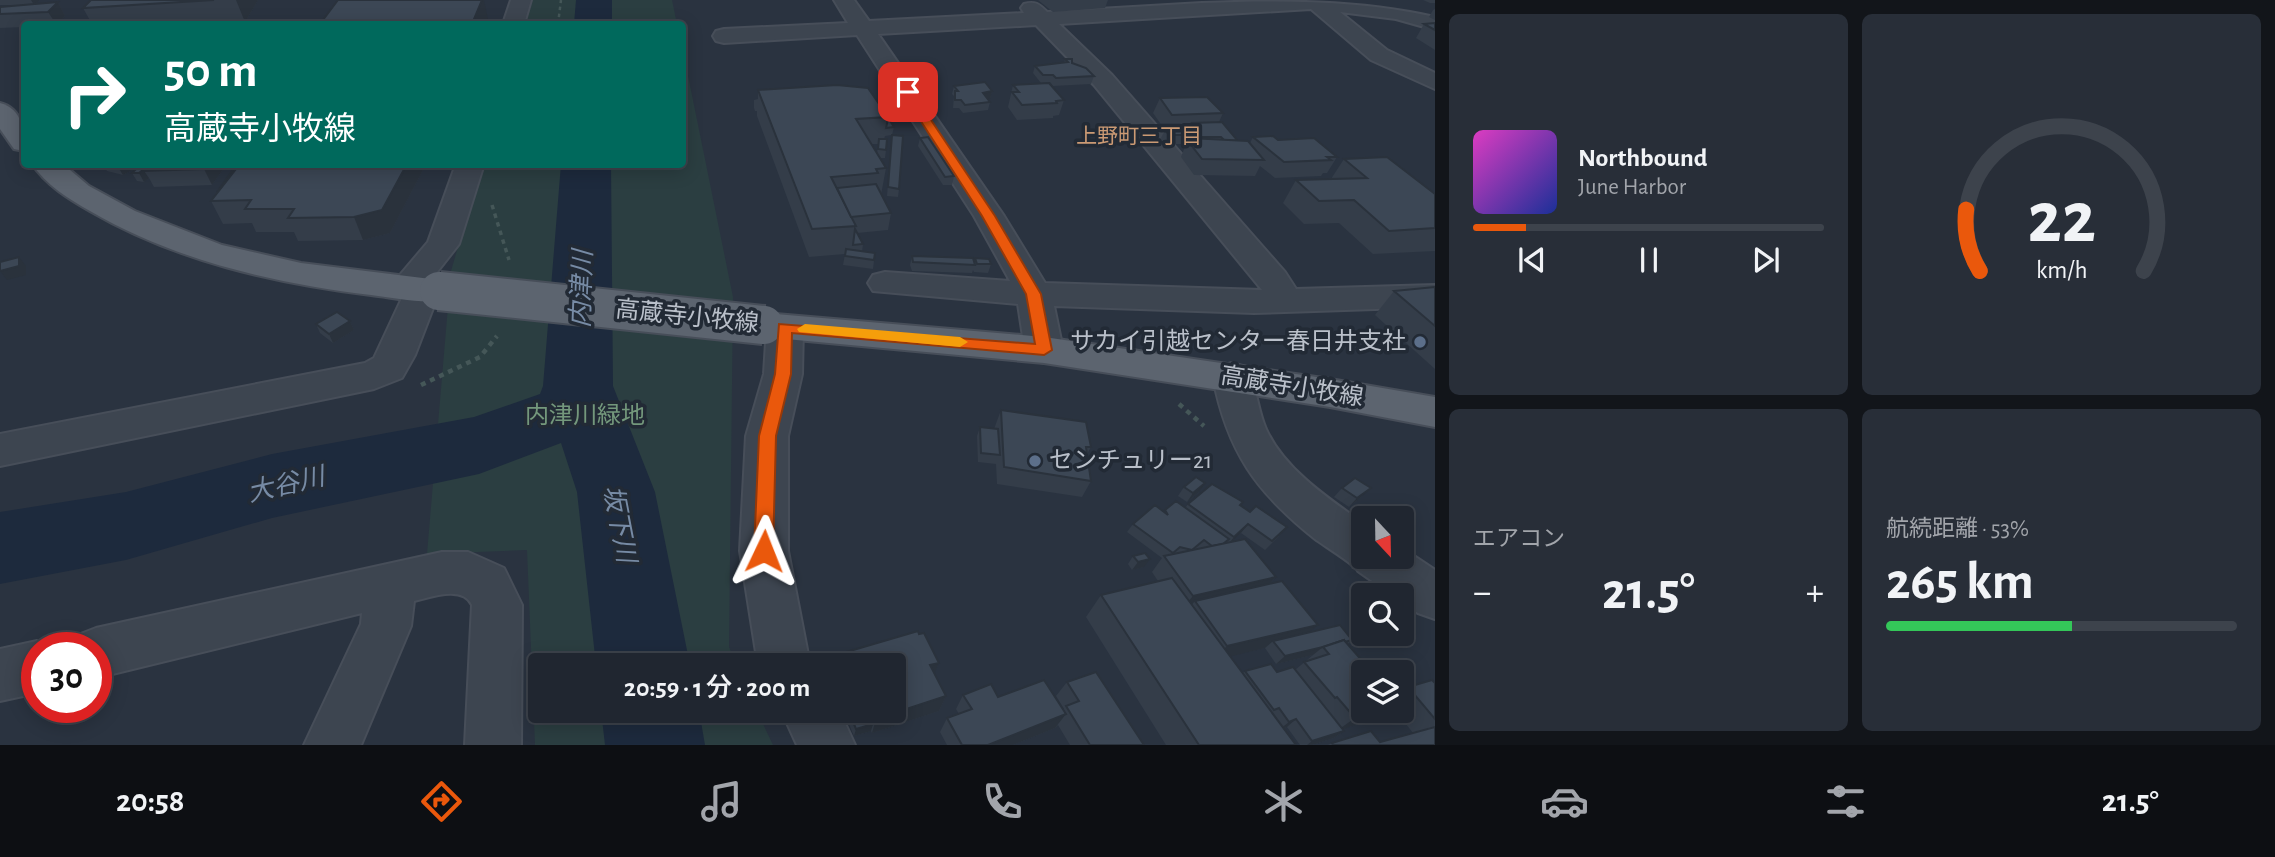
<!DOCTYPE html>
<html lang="ja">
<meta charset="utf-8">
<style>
:root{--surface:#202630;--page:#282e38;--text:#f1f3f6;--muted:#a2a5ab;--line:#3d434c;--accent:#ea580c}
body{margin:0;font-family:"Alegreya Sans","Noto Sans JP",sans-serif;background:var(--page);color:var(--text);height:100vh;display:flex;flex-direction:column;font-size:26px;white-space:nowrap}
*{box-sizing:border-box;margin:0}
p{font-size:23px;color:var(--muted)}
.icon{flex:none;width:38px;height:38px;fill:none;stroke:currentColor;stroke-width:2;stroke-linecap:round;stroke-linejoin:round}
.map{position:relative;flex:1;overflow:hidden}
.panel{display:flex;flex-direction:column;gap:14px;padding:14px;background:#12151a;width:840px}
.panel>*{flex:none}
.banner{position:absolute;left:21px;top:21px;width:665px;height:147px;border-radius:7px;box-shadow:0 4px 18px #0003,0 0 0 2px var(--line);background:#00695c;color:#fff;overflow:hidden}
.needle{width:46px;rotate:158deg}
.buttons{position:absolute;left:1351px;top:506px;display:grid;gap:14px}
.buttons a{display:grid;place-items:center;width:63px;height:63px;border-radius:7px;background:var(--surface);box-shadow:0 4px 18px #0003,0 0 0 2px var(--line);font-size:35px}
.speed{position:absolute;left:21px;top:632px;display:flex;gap:14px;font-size:35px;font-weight:700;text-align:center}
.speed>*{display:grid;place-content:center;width:91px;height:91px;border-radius:50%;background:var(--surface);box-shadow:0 4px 18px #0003,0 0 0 2px var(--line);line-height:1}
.speed .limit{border:10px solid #d22;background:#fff;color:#111}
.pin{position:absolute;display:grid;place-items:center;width:60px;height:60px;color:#fff;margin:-30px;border-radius:14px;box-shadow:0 4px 10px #0006}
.me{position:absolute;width:77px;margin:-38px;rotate:2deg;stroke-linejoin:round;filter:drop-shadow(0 0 5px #0008)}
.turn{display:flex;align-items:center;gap:24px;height:147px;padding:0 28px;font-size:32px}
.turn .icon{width:91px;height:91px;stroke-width:2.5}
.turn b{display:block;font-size:49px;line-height:60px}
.big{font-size:52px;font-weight:600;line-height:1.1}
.panel .widget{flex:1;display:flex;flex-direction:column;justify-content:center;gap:10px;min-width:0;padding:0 24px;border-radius:10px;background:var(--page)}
.panel .dial{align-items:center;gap:0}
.dial svg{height:182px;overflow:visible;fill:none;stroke:var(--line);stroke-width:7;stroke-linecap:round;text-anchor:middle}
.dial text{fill:var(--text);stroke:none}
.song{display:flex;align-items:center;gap:21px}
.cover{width:84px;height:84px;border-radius:10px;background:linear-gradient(135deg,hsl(310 70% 55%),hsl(230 70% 35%))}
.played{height:7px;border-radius:4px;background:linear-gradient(90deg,var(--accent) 15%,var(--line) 15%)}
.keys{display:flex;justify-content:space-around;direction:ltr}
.heat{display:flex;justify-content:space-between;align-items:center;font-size:38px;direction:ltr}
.charge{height:10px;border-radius:5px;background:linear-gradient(90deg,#34c759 53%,var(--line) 0)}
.panel .tiles{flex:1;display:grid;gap:14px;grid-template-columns:repeat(2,1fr)}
.trip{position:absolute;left:528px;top:653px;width:378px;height:70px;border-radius:7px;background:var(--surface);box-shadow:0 4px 18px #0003,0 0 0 2px var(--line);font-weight:600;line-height:70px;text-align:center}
.tab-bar{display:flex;height:112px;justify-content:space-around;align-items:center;background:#0d0f13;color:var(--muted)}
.tab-bar .icon{width:49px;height:49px}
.tab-bar .on{color:var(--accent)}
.tab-bar b{font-size:32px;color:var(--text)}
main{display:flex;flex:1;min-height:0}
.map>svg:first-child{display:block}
</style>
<main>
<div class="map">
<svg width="1435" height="745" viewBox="0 0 1435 745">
<rect width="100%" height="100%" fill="#2a3340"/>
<g fill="#2b3e41">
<path d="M529,0H672L677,24H522Z"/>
<path d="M683,51L733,297L729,647L737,665H541V710L757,711L773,745H535L527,550L427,554L451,271L482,165L682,164Z"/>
</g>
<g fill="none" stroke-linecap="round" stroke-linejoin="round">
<g fill="#1d2a3d" fill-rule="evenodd">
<path d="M576,0H612V24H574Z"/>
<path d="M561,164H611L613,386L655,492L690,665H596L577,492L561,443L479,474L272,518L126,560L0,584V512L126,492L272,454L474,417L540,394L543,386Z"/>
<path d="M601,710H699L705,745H605Z"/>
</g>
<defs>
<g id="minor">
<path d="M511,0H531L524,24H503Z"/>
<path d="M834,0H854L869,21L1024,13L1021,8L1024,4C1035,1 1039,4 1047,12C1098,9 1150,6 1202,3C1280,0 1359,0 1435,17V30L1396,19L1340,12L1387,50L1435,73V89L1371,60L1311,9L1059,24L1112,75L1285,272L1296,289L1435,285V307L1254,313L1054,306L1063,350L1057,359L1044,363L1031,359L1025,350L1018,304L873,291L868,283L873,275L885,272L1010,281L974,216L857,35L724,43L716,41L713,36L716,31L724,29L848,23ZM1036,25L1094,85L1262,290L1045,283L1004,216L878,34Z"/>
<path d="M456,164H484L459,244L430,281L435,282L440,290L415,355L402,378L374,389L0,466V434L365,363L374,358L402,298L394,296L389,288L428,242Z"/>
<path d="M785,315L798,318L803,327L802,374L788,436V551L810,665H758L740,551L746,436L764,374L767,327L772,318Z"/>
<path d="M1232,363L1246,367C1257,386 1257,409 1266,429C1284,469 1329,499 1363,523V556H1402V548L1435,570V619L1418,613L1402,602V595H1392L1358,571C1356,565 1323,545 1315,539C1256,492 1227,451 1213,377L1218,367Z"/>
<path d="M442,552H468L504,568L522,605L521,745H465L472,605C463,585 431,597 414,601L411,626L361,745H304L361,624L362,613L96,678V648H72L78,635L96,628Z"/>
<path d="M37,641L52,648H37V693L0,701V649Z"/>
<path d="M781,710H839L855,745H797Z"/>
</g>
<g id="major">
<path d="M0,103C23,109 24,131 24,151L14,149L0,129Z"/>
<path d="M32,164H63L89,186L135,211L222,245L301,263L439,280L451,283L456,291L451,299C426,305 397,298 371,295C274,283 176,261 90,211C69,199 46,185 32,164Z"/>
<path d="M764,313L1044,337L1330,379L1435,397V427L1330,407L1044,363L764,337L751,334L746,325L751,316Z"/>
</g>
</defs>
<use href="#minor" stroke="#474e59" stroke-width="4"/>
<use href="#major" stroke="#474e59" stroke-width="4"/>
<path stroke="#455758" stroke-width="2.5" stroke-dasharray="3.5 3.5" stroke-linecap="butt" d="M558,24L561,0"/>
<path stroke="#455758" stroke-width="3.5" stroke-dasharray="4.5 4.5" stroke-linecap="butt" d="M492,205L509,260"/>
<g stroke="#455758" stroke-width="4.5" stroke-dasharray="5 5" stroke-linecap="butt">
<path d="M421,385L480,357L497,336"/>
<path d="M1179,404L1204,426"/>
</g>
<use href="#minor" fill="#3d4550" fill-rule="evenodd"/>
<use href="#major" fill="#5c646f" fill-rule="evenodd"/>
<defs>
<path id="major-bridge" d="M439,291L764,325"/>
</defs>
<use href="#major-bridge" stroke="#474e59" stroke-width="42" stroke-linecap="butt"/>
<use href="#major-bridge" stroke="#5c646f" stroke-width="38"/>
</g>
<g fill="#343d49" fill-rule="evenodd">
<path d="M0,0H40L35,4L58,2L65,16L58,24H24V27L0,28V7L18,5H0Z"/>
<path d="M91,0H258L245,22L211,24H92L83,8Z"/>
<path d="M1038,0H1108L1105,8L1053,12Z"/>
<path d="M1423,0H1435V3H1430Z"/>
<path d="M1435,9V20L1429,17L1433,10Z"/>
<path d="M1435,23V50L1416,38L1424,24Z"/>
<path d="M1065,59L1094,76L1091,84L1053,86L1050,82L1041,83L1033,73L1035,66L1064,63Z"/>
<path d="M1013,85L1064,100L1059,115L1053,116V118L1017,120L1008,107Z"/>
<path d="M954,86L992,91L990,99H987L990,102L988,110L963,113L959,108H953L954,96L952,94Z"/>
<path d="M758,90L881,107L888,111V106L909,111L908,119L891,118L890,121L894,127L892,135L899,189L898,197L887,196L892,135L885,136L884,139L886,150L885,158H880L886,168L881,195L891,213L888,230L857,233L863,244L862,252L875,253L873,269L843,265L845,254L809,257L757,116V111H755L754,108V100L758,99ZM872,144H878L877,154Z"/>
<path d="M1160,98L1223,113L1219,122L1238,141L1250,143L1253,137L1278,140L1337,157L1327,173H1323L1321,176L1275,178L1260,166L1255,176L1194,175L1181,157L1186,144H1165L1161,138L1165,130L1153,113Z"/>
<path d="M920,138L954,176L952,185H943L918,146Z"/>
<path d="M1344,159L1435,194V251L1373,254L1339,223L1304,224L1283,203L1296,180L1331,179Z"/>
<path d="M103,164H227L212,185L154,187L149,178L144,182L137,181L132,173L139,166L123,175L107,171Z"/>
<path d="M237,164H436L435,167L424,168L390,233L363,240L298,241L294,232H256L252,223L223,224L211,201Z"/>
<path d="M912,256L974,261L975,258L991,264L988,273L974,272L973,270L972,273L912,271L910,265Z"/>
<path d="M1435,287V369L1375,315L1394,291Z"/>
<path d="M350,321L354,330L333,343L320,333L316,324Z"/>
<path d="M1001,410L1091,447L1087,454L1091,481L1082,497L997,484L996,464L978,462L977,436L980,427L994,429Z"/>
<path d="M1184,487L1199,492L1187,502L1178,496Z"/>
<path d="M1342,488L1362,496L1349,507L1334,497Z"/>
<path d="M1188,504L1241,505L1279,536L1265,550L1241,533L1231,542L1276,577L1270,584L1309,632L1352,640L1348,644L1378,717L1343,729L1344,731L1334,738L1312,745H1300L1287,727L1283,728L1296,745H1166L1086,617L1101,595L1158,581L1152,572L1162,558L1127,532L1133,524L1164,512L1165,510L1186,507ZM1265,648L1276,664L1313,655L1295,670L1277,672L1245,671L1243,673L1230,656Z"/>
<path d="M1133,556L1144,567L1132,570L1128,564Z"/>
<path d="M919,634L939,663L934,673L946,696L939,711L872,733L871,731L854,736L843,710H894V665H840L843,653Z"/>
<path d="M1067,682L1144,745H1070L1058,725L1055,728L1013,745H947L940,732L947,718L959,714L956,709L963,695L998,697L1063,710L1064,709L1056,696Z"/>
<path d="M1435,683V745H1328L1332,743L1380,742L1413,733L1395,710H1402V692L1408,687Z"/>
</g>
<g fill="#2a323c">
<path d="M31,0H40L34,5Z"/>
<path d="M236,0H258L245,22Z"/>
<path d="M482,0H484L488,19L486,24H472Z"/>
<path d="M58,2L65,16L58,24H56L48,12Z"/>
<path d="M992,91L990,99L981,100L983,93Z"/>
<path d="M123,164H143L123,175L118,167Z"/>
<path d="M207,164H227L212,185L204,169Z"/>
<path d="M407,164H423L424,168L390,233L363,240L354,217Z"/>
<path d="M151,165L144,171L149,178L144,182L139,173Z"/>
<path d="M19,257L26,266V275L7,280L0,271Z"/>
<path d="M350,321L354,330L333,343L329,334Z"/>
<path d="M1205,483L1199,492L1187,502L1193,493Z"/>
<path d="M1371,488L1362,496L1349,507L1357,498Z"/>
<path d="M1248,524L1241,533L1227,546L1234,537Z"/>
<path d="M1150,559L1144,567L1132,570L1138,562Z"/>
<path d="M1276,577L1261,593L1195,601L1187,610L1179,612L1193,596Z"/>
<path d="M1318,625L1300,640L1273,641L1265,648L1212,661L1227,646Z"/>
<path d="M1323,647L1313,655L1276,664L1285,656Z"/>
<path d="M939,663L933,677L930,665Z"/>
<path d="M946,696L939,711L872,733L876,719Z"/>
<path d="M1376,710H1387L1378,717L1335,732L1355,718Z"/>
<path d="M1066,714L1055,728L1013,745H988Z"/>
<path d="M1296,719L1287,727L1280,729L1289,722Z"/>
<path d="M873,724L871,731L854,736L856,729Z"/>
<path d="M1344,731L1334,738L1312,745H1307L1312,741Z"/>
</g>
<g fill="#3c4755" stroke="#2a323c" stroke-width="2">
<path d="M91,0H214L83,8Z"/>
<path d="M338,0H482L472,24H320Z"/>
<path d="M58,2L48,12L0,14V7Z"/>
<path d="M210,22L209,24H174Z"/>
<path d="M1435,23V30L1424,24Z"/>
<path d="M1065,59H1072V63L1086,68L1094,76L1056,78L1053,75H1043L1035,66L1068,62Z"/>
<path d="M985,82L992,91L983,93L990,102L965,105L961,100H955V91H958L954,86Z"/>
<path d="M1049,83L1064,100L1056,101L1057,103L1022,105L1012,92H1019L1013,85Z"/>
<path d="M837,85L868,88L888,117L856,119L886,168L876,169L878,173L831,177L856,226L812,229L758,90Z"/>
<path d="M1207,97L1223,113L1172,115L1160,98Z"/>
<path d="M888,106L909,107V111L888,110Z"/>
<path d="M881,107H884L891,116L887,117Z"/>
<path d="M888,119H889L894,127L886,128Z"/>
<path d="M1222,122L1238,141L1224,140L1221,137H1200L1192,123Z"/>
<path d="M1176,125H1187L1196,135H1169L1165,130H1181Z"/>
<path d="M892,135L903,136L899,189L888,187Z"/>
<path d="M1273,136L1278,140L1314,138L1337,157H1327L1331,160L1284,162L1253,137Z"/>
<path d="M928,137L954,176L945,177L920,138Z"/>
<path d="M1189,138L1248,141L1264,160L1202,159L1188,141H1192Z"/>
<path d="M879,139H887L886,150L878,149Z"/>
<path d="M1387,157L1435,194V228L1389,231L1354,200L1319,201L1296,180L1367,178L1344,159Z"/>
<path d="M109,164H123L118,167Z"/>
<path d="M141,164H150L139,173H132Z"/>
<path d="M150,164H207L204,169L144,171Z"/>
<path d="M237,164H240L217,192Z"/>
<path d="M240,164H407L382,210L354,217L288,218L294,209H245L251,200L211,201Z"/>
<path d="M876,184L891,213L851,217L837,188Z"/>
<path d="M855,229L863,244L853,245Z"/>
<path d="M846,249L875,253L874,260L845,256Z"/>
<path d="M912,256L973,258L975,265L913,262Z"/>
<path d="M19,257V266L0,271V262Z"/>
<path d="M975,258L989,259L991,264H977Z"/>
<path d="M1435,287V326L1394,291Z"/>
<path d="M337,312L350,321L329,334L316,324Z"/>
<path d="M1001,410L1086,422L1091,447H1086L1091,481L1004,467Z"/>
<path d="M980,427L998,429L1000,455L981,453Z"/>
<path d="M1196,477L1205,483L1193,493L1184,487Z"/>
<path d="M1355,478L1371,488L1357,498L1342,488Z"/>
<path d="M1212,484L1243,502L1240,505L1250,512L1256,506L1287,527L1272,541L1248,524L1234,537L1188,504Z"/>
<path d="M1176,501L1229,539L1223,544L1212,546L1204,540L1192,550L1180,547L1173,553L1133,524L1155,505L1168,515L1165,510Z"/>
<path d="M1245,539L1276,577L1193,596L1164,556Z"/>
<path d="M1145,553L1150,559L1138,562L1133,556Z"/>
<path d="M1172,578L1296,745H1199L1101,595Z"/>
<path d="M1282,581L1318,625L1227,646L1195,601Z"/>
<path d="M1340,625L1352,640L1345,642L1344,640L1323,647L1285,656L1273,641Z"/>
<path d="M918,631L919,634L924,633L939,663L930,665L946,696L876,719L873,710H894V665H848L843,653Z"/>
<path d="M1344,640L1372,672H1363V710H1376L1355,718L1337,697L1335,698L1304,662L1329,654L1323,647Z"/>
<path d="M1271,664L1277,672L1293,667L1344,731L1312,741L1296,719L1289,722L1279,708L1274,710L1245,671Z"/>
<path d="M1096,672L1144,745H1090L1066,706L1079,701L1067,682Z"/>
<path d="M1044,680L1066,714L988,745H962L947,718L972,709L963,695L991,684L998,697Z"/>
<path d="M1432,680L1435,683V719L1408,687Z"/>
<path d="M848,710H867L873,724L856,729Z"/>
<path d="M1435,727V745H1333L1332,743L1371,731L1380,742Z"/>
</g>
<path fill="#ea580c" stroke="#983908" stroke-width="2" d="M908,89L911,90L995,216L1041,294L1052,350L1044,355L792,333L791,374L776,436L773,551L771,557L764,560L757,557L754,551L759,436L775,374L779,324L1035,344L1026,294L982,216L902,92Z"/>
<path fill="#f59e0b" d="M805,324L960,337L968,342L960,347L799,332L797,329Z"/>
<g fill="#5c6f8a" stroke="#222a35" stroke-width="2.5">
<circle cx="1420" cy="342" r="7"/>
<circle cx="1035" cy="461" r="7"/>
</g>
<g text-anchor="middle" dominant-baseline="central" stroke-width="7" stroke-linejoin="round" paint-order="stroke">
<g font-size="21" fill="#cb9a74" stroke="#222a35">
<text x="1139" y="136">上野町三丁目</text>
</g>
<g font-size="24" fill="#bac0ca" stroke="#222a35">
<text transform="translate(687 317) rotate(6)">高蔵寺小牧線</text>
<text transform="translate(1292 387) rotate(9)">高蔵寺小牧線</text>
</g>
<g font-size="24" fill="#bac0ca" stroke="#222a35" text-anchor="end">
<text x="1406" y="342">サカイ引越センター春日井支社</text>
<text x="1049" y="461" text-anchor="start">センチュリー21</text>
</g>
<g font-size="24" fill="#74987c" stroke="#222a35">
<text x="585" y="416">内津川緑地</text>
</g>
<g font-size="26" font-style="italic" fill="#778ba5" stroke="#222a35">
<text transform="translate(582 289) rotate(-88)">内津川</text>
<text transform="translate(286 485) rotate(-13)">大谷川</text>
<text transform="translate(619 524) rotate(79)">坂下川</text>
</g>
</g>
</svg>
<div class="buttons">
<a><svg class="needle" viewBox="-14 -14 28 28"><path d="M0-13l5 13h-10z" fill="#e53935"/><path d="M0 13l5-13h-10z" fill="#a2a5ab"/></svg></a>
<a><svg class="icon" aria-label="search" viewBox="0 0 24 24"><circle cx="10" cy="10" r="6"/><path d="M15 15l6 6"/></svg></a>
<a><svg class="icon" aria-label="layers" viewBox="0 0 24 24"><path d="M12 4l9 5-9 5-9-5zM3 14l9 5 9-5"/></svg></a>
</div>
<div class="speed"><div class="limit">30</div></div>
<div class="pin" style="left:908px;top:92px;background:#d93025"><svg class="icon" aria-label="arrive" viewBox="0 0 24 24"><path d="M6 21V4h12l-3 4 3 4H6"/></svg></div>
<svg class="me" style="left:764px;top:551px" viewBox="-20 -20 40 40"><path d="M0-17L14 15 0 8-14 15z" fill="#ea580c" stroke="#fff" stroke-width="4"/></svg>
<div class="trip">20:59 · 1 分 · 200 m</div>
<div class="banner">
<div class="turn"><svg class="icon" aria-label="right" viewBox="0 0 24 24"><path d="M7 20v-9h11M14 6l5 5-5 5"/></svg><div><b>50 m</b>高蔵寺小牧線</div></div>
</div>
</div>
<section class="panel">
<div class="tiles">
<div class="widget">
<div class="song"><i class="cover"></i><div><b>Northbound</b><p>June Harbor</p></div></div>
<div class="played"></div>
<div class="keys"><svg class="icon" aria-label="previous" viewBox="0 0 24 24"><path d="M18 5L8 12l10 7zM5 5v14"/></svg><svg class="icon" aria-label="pause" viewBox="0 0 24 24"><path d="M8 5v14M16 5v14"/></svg><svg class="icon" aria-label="next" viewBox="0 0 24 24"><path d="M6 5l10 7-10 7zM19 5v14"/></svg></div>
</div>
<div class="widget dial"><svg viewBox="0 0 100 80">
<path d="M14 69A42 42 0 1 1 86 69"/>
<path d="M14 69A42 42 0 0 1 8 42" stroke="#ea580c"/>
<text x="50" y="56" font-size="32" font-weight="700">22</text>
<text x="50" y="72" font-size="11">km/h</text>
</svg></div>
<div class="widget"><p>エアコン</p>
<div class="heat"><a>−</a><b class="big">21.5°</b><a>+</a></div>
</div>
<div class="widget"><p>航続距離 · 53%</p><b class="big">265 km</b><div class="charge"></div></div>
</div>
</section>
</main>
<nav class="tab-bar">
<b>20:58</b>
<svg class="icon on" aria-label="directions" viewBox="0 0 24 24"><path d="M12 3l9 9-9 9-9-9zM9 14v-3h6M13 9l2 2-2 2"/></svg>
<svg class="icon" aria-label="music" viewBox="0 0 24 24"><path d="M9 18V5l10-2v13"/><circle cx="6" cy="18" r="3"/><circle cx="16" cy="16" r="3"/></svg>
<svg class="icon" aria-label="phone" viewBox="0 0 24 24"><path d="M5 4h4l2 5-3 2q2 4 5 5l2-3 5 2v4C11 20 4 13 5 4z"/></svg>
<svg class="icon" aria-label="climate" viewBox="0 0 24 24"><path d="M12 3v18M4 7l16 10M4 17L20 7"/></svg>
<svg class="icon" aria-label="car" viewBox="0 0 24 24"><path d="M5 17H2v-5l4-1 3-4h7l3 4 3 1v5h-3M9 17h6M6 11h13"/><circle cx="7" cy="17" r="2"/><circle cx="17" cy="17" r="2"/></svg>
<svg class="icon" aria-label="filters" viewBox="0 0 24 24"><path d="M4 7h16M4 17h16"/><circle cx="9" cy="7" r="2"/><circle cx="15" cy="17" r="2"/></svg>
<b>21.5°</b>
</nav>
